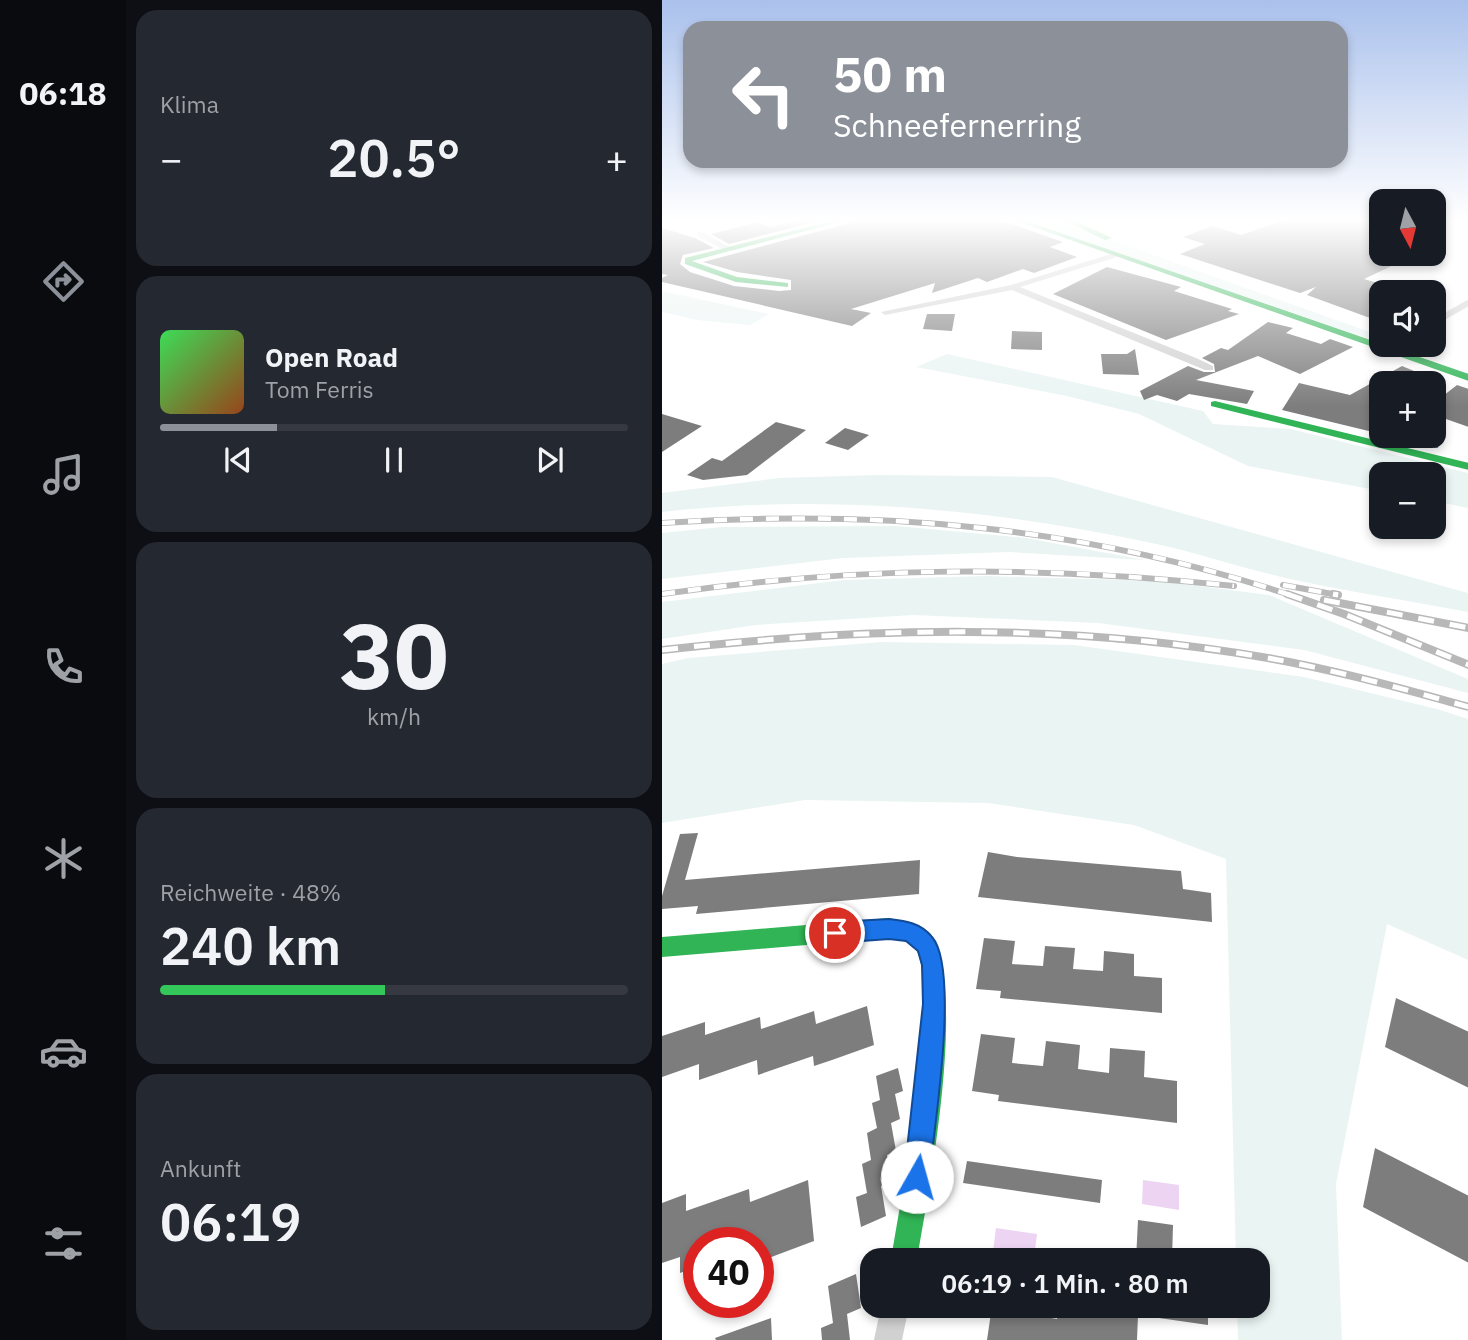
<!DOCTYPE html>
<html lang="de">
<meta charset="utf-8">
<style>
:root{--surface:#171b24;--page:#242831;--text:#f1f3f6;--muted:#9ea1a6;--line:#363941;--accent:#8c9099}
body{margin:0;font-family:"IBM Plex Sans",sans-serif;background:var(--page);color:var(--text);height:100vh;display:flex;flex-direction:column;font-size:26px;white-space:nowrap}
*{box-sizing:border-box;margin:0}
p{font-size:23px;color:var(--muted)}
.icon{flex:none;width:38px;height:38px;fill:none;stroke:currentColor;stroke-width:2;stroke-linecap:round;stroke-linejoin:round}
.map{position:relative;flex:1;overflow:hidden}
.panel{display:flex;flex-direction:column;gap:10px;padding:10px;background:#0d0f14;width:536px}
.panel>*{flex:none}
.guide{position:absolute;left:21px;top:21px;width:665px;height:147px;border-radius:21px;box-shadow:0 4px 10px #0003;background:#8c9099;color:#fff;overflow:hidden}
.needle{width:46px;rotate:173deg}
.fabs{position:absolute;left:707px;top:189px;display:grid;gap:14px}
.fabs a{display:grid;place-items:center;width:77px;height:77px;border-radius:14px;background:var(--surface);box-shadow:0 4px 10px #0003;font-size:35px}
.speed{position:absolute;left:21px;top:1227px;display:flex;gap:14px;font-size:35px;font-weight:700;text-align:center}
.speed>*{display:grid;place-content:center;width:91px;height:91px;border-radius:50%;background:var(--surface);box-shadow:0 4px 10px #0003;line-height:1}
.speed .limit{border:10px solid #d22;background:#fff;color:#111}
.pin{position:absolute;display:grid;place-items:center;width:60px;height:60px;color:#fff;margin:-30px;border:4px solid #fff;border-radius:50%;box-shadow:0 2px 7px #0007}
.me{position:absolute;width:77px;margin:-38px;rotate:7deg;stroke-linejoin:round;filter:drop-shadow(0 0 5px #0008)}
.turn{display:flex;align-items:center;gap:24px;height:147px;padding:0 35px;font-size:32px}
.turn .icon{width:91px;height:91px;stroke-width:2.5}
.turn b{display:block;font-size:49px;line-height:60px}
.big{font-size:52px;font-weight:600;line-height:1.1}
.panel .tile{flex:1;display:flex;flex-direction:column;justify-content:center;gap:10px;min-width:0;padding:0 24px;border-radius:21px;background:var(--page)}
.panel .dial{align-items:center;gap:0}
.dial b{font-size:91px;line-height:1}
.song{display:flex;align-items:center;gap:21px}
.cover{width:84px;height:84px;border-radius:10px;background:linear-gradient(135deg,hsl(130 70% 55%),hsl(20 70% 35%))}
.played{height:7px;border-radius:4px;background:linear-gradient(90deg,var(--accent) 25%,var(--line) 25%)}
.keys{display:flex;justify-content:space-around;direction:ltr}
.heat{display:flex;justify-content:space-between;align-items:center;font-size:38px;direction:ltr}
.charge{height:10px;border-radius:5px;background:linear-gradient(90deg,#34c759 48%,var(--line) 0)}
.trip{position:absolute;left:198px;top:1248px;width:410px;height:70px;border-radius:21px;background:var(--surface);box-shadow:0 4px 10px #0003;font-weight:600;line-height:70px;text-align:center}
main{display:flex;flex:1;min-height:0}
.menu{display:flex;flex-direction:column;width:126px;justify-content:space-around;align-items:center;background:#090b0e;color:var(--muted)}
.menu .icon{width:49px;height:49px}
.menu .current{color:var(--accent)}
.menu b{font-size:32px;color:var(--text)}
.map>svg:first-child{display:block}
</style>
<main>
<nav class="menu">
<b>06:18</b>
<svg class="icon current" aria-label="directions" viewBox="0 0 24 24"><path d="M12 3l9 9-9 9-9-9zM9 14v-3h6M13 9l2 2-2 2"/></svg>
<svg class="icon" aria-label="music" viewBox="0 0 24 24"><path d="M9 18V5l10-2v13"/><circle cx="6" cy="18" r="3"/><circle cx="16" cy="16" r="3"/></svg>
<svg class="icon" aria-label="phone" viewBox="0 0 24 24"><path d="M5 4h4l2 5-3 2q2 4 5 5l2-3 5 2v4C11 20 4 13 5 4z"/></svg>
<svg class="icon" aria-label="climate" viewBox="0 0 24 24"><path d="M12 3v18M4 7l16 10M4 17L20 7"/></svg>
<svg class="icon" aria-label="car" viewBox="0 0 24 24"><path d="M5 17H2v-5l4-1 3-4h7l3 4 3 1v5h-3M9 17h6M6 11h13"/><circle cx="7" cy="17" r="2"/><circle cx="17" cy="17" r="2"/></svg>
<svg class="icon" aria-label="filters" viewBox="0 0 24 24"><path d="M4 7h16M4 17h16"/><circle cx="9" cy="7" r="2"/><circle cx="15" cy="17" r="2"/></svg>
</nav>
<section class="panel">
<div class="tile"><p>Klima</p>
<div class="heat"><a>−</a><b class="big">20.5°</b><a>+</a></div>
</div>
<div class="tile">
<div class="song"><i class="cover"></i><div><b>Open Road</b><p>Tom Ferris</p></div></div>
<div class="played"></div>
<div class="keys"><svg class="icon" aria-label="previous" viewBox="0 0 24 24"><path d="M18 5L8 12l10 7zM5 5v14"/></svg><svg class="icon" aria-label="pause" viewBox="0 0 24 24"><path d="M8 5v14M16 5v14"/></svg><svg class="icon" aria-label="next" viewBox="0 0 24 24"><path d="M6 5l10 7-10 7zM19 5v14"/></svg></div>
</div>
<div class="tile dial"><b>30</b><p>km/h</p></div>
<div class="tile"><p>Reichweite · 48%</p><b class="big">240 km</b><div class="charge"></div></div>
<div class="tile"><p>Ankunft</p><b class="big">06:19</b></div>
</section>
<div class="map">
<svg width="807" height="1340" viewBox="0 0 807 1340">
<rect width="100%" height="100%" fill="#fff"/>
<g fill="#eaf5f3">
<path d="M361,220H404L461,244L719,336V343Z"/>
<path d="M0,291L107,314L88,325L35,320L0,312Z"/>
<path d="M285,354L541,411L551,424L629,429L806,473V508L772,501V474H719V491L586,466L477,414L405,396L254,367Z"/>
<path d="M216,475L390,477L806,593V612C744,600 680,591 619,577C572,566 527,550 480,541C323,508 159,494 0,512V493L117,478Z"/>
<path d="M235,526L364,538L483,560L346,552L181,558L0,579V533L59,527Z"/>
<path d="M324,576L498,581L607,595L806,679V693L642,650L436,623L251,615L94,625L0,639V602L182,580Z"/>
<path d="M219,642L412,645L642,677L775,709L806,719V960L725,924L674,1184L680,1340H576L575,1306H595V1260H574L564,859L472,825L326,803L143,800L0,823V664L26,658Z"/>
</g>
<g fill="#edd4f3">
<path d="M481,1180L517,1185V1210L480,1204Z"/>
<path d="M334,1228L375,1234L372,1258L331,1251Z"/>
</g>
<g fill="#7d7d7d">
<path d="M139,220H161L67,244L49,234L96,222L108,227Z"/>
<path d="M190,220H338L401,242L388,247L415,257L372,273L361,269L325,282L316,278L270,293L273,283L189,309L209,313L190,326L0,282V278L6,275L0,274V228L33,238L52,248L21,255L18,264L28,272L72,286L117,291L129,290V280L75,272L41,262L188,223Z"/>
<path d="M622,220H719V256L738,262L702,279L719,284V322L645,295L654,287L638,293L518,254L543,244L521,237L551,226L579,235Z"/>
<path d="M445,267L519,287L512,291L570,309L566,311L577,314L504,340L391,294Z"/>
<path d="M265,314H293L290,331L261,329Z"/>
<path d="M606,322L631,328L624,333L659,344L668,339L691,347L638,374L596,356L534,380L592,391L585,404L527,394L515,401L495,395L482,400L478,391L526,366L542,372H553L552,364L540,358L559,348L566,350Z"/>
<path d="M350,331L380,332V350L349,349Z"/>
<path d="M473,349L477,375L441,374L439,354H465Z"/>
<path d="M740,366L781,383H719V434L620,410L637,383L688,395Z"/>
<path d="M795,385L807,389V427L784,419L776,448H772V403Z"/>
<path d="M0,414L40,426L0,452Z"/>
<path d="M114,422L144,430L85,475L41,480L25,475L50,458L60,461Z"/>
<path d="M183,428L207,435L186,450L163,443Z"/>
<path d="M36,833L23,880L258,860L257,894L34,914L36,906L0,909V896L18,834Z"/>
<path d="M326,852L355,857L519,871L521,889L549,893L550,922L316,897Z"/>
<path d="M322,938L353,941L350,964L381,966L383,946L413,948L411,969L441,971L442,951L472,954V976L500,978V1013L338,998L339,991L314,989Z"/>
<path d="M734,998L807,1032V1088L723,1047Z"/>
<path d="M205,1006L212,1045L170,1060L152,1066L151,1056L96,1075L95,1060L37,1080V1064L0,1077V1036L43,1022V1035L98,1017L99,1029L152,1011L154,1024Z"/>
<path d="M319,1034L353,1038L350,1063L381,1066L384,1041L418,1045L416,1069L447,1073L448,1048L483,1051L482,1077L515,1081V1123L336,1101L337,1095L310,1091Z"/>
<path d="M236,1068L241,1091L233,1094L238,1119L229,1123L234,1151L225,1155L230,1182L219,1186L224,1216L199,1227L194,1197L205,1193L200,1164L209,1160L205,1133L215,1128L210,1103L218,1100L214,1076Z"/>
<path d="M713,1148L807,1196V1263L701,1207Z"/>
<path d="M305,1161L440,1180L438,1203L301,1183Z"/>
<path d="M146,1180L152,1241L96,1262V1242H37V1266L18,1273V1257L0,1263V1203L24,1194V1211L87,1189L88,1202Z"/>
<path d="M476,1220L511,1225L510,1260H474Z"/>
<path d="M194,1274L199,1308L185,1314L188,1340H160L159,1328L171,1323L166,1286Z"/>
<path d="M330,1306H361L360,1313L395,1319L397,1306H546V1325L476,1315L475,1340H325Z"/>
<path d="M109,1318L110,1340H54L53,1338Z"/>
</g>
<g fill="none" stroke-linecap="round" stroke-linejoin="round">
<g fill="#d1d1d1" fill-rule="evenodd">
<path d="M35,232H41L71,249L64,251L35,236Z"/>
<path d="M452,253L455,257L358,287L534,358L551,366V370H543L350,290L223,315L219,312L349,285Z"/>
<path d="M807,299V306L772,326V319Z"/>
<path d="M219,1306H247L240,1340H212Z"/>
</g>
<g fill="#30b455" fill-rule="evenodd">
<path d="M174,220H186L30,261L75,277L126,283V287L74,282L23,264V258Z"/>
<path d="M352,220H361L807,374V381Z"/>
<path d="M402,220H411L450,238L443,240Z"/>
<path d="M553,401L807,463V470L549,406V402Z"/>
<path d="M227,918L248,923L269,934C305,994 267,1189 255,1260H229C237,1211 281,979 252,947C246,940 235,940 227,938L0,957V937Z"/>
</g>
<defs>
<g id="rail-far1">
<path d="M0,523C220,509 421,526 631,596"/>
<path d="M621,585L676,595"/>
<path d="M0,594C195,566 376,565 572,586"/>
</g>
<g id="rail">
<path d="M625,594L682,614L807,665"/>
<path d="M671,594L676,595"/>
<path d="M662,600L807,628"/>
<path d="M0,650C206,627 401,622 606,658C674,670 741,689 807,707"/>
</g>
</defs>
<use href="#rail-far1" stroke="#b8b8b8" stroke-width="6"/>
<use href="#rail" stroke="#b8b8b8" stroke-width="8"/>
<use href="#rail-far1" stroke="#fff" stroke-width="4.5" stroke-dasharray="13" stroke-linecap="butt"/>
<use href="#rail" stroke="#fff" stroke-width="5" stroke-dasharray="16" stroke-linecap="butt"/>
</g>
<linearGradient id="sky" x2="0" y2="1"><stop stop-color="#aac1ec"/><stop offset="0.54" stop-color="#fff"/><stop offset="1" stop-color="#fff" stop-opacity="0"/></linearGradient>
<rect width="807" height="407" fill="url(#sky)"/>
<path fill="#1a73e8" stroke="#114b97" stroke-width="2" d="M227,919C244,921 259,923 270,937C298,969 272,1131 267,1177L264,1186L255,1190L246,1186L242,1177L261,1004L260,965L256,951L244,941L227,939L173,943L165,940L162,933L165,925L173,922Z"/>
</svg>
<div class="fabs">
<a><svg class="needle" viewBox="-14 -14 28 28"><path d="M0-13l5 13h-10z" fill="#e53935"/><path d="M0 13l5-13h-10z" fill="#9ea1a6"/></svg></a>
<a><svg class="icon" aria-label="sound" viewBox="0 0 24 24"><path d="M4 9h4l5-4v14l-5-4H4zM17 9q2 3 0 6"/></svg></a>
<a>+</a>
<a>−</a>
</div>
<div class="speed"><div class="limit">40</div></div>
<div class="pin" style="left:173px;top:933px;background:#d93025"><svg class="icon" aria-label="arrive" viewBox="0 0 24 24"><path d="M6 21V4h12l-3 4 3 4H6"/></svg></div>
<svg class="me" style="left:255px;top:1177px" viewBox="-20 -20 40 40"><circle r="19" fill="#fff"/><path d="M0-13L10 11 0 6-10 11z" fill="#1a73e8"/></svg>
<div class="trip">06:19 · 1 Min. · 80 m</div>
<div class="guide">
<div class="turn"><svg class="icon" aria-label="left" viewBox="0 0 24 24"><path d="M17 20v-9H6M10 6l-5 5 5 5"/></svg><div><b>50 m</b>Schneefernerring</div></div>
</div>
</div>
</main>
